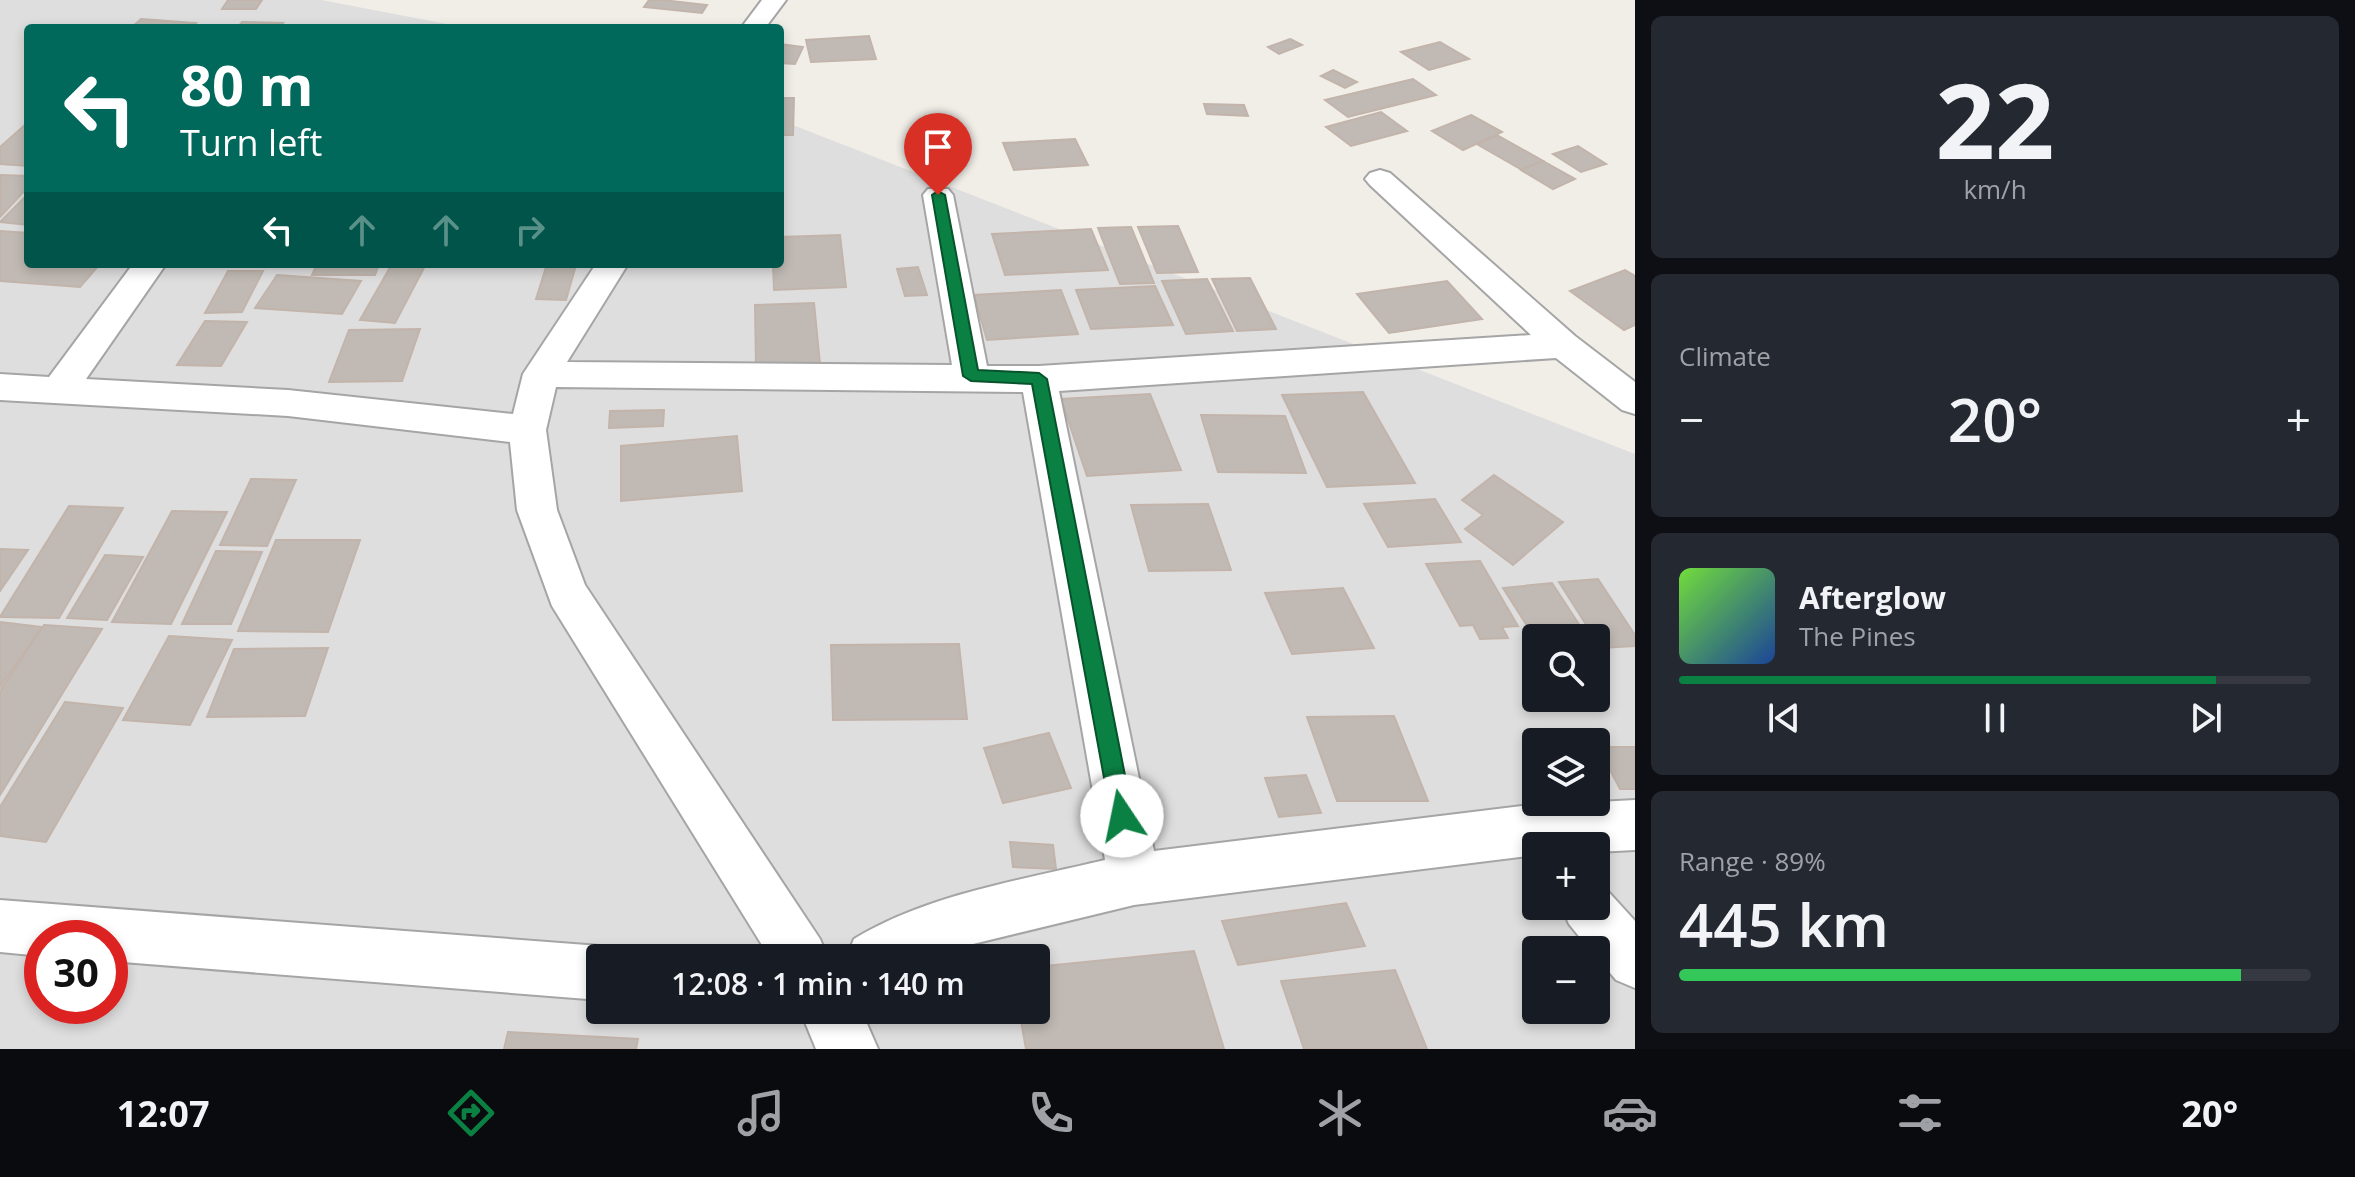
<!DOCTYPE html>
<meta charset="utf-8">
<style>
:root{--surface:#171b24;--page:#242831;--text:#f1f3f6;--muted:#9ea1a6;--line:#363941;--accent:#0b8043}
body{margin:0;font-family:"Open Sans",sans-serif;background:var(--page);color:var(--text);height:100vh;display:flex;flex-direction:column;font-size:30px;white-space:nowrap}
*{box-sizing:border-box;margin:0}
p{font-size:26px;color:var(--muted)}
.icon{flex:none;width:44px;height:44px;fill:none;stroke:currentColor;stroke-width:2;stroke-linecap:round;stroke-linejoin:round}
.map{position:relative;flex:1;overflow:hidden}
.drawer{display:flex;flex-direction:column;gap:16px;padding:16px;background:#0d0f14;width:720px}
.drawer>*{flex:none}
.hud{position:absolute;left:24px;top:24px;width:760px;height:244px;border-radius:8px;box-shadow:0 4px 12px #0003;background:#00695c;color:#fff;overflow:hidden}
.tools{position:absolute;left:1522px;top:624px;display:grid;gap:16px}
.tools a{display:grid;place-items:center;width:88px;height:88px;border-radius:8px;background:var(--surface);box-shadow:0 4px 12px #0003;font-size:40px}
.speed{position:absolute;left:24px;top:920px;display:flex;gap:16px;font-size:40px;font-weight:700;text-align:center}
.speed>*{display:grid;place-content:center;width:104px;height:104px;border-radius:50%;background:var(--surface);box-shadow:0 4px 12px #0003;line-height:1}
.speed .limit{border:12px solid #d22;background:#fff;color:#111}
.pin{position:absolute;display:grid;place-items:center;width:68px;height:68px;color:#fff;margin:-82px -34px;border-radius:50% 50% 50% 0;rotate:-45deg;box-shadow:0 0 8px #0007}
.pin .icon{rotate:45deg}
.me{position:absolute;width:88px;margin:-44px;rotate:349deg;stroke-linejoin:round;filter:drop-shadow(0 0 6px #0008)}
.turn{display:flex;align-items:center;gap:28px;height:168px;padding:0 24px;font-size:36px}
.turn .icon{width:104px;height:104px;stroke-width:2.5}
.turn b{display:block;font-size:56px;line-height:68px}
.lanes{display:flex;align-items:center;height:76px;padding:0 24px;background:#0003;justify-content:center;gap:40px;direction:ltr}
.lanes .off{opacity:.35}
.big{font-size:60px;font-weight:600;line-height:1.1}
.drawer .card{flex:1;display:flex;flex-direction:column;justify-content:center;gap:12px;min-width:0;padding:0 28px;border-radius:12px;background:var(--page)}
.drawer .dial{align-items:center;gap:0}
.dial b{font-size:104px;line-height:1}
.song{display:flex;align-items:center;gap:24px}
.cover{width:96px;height:96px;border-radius:12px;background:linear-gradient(135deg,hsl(100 70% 55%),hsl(220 70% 35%))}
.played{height:8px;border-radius:4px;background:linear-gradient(90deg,var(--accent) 85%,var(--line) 85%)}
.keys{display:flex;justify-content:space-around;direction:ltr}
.heat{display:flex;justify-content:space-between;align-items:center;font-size:44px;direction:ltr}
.charge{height:12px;border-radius:6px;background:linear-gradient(90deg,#34c759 89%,var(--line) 0)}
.trip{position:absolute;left:586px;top:944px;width:464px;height:80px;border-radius:8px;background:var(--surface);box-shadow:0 4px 12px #0003;font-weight:600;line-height:80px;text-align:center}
.dock{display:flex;height:128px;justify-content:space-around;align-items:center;background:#090b0e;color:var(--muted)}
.dock .icon{width:56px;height:56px}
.dock .on{color:var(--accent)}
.dock b{font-size:36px;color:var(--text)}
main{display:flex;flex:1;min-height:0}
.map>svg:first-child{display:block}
</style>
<main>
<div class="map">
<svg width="1635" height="1049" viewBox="0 0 1635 1049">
<rect width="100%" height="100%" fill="#f1eee8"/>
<path fill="#dfdede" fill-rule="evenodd" d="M0,0H321L468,28H28V264H780V120L1635,454V1049H0ZM1536,638H1596V698H1536ZM1536,742H1596V802H1536ZM1536,846H1596V906H1536ZM42,938H110V1006H42ZM1536,950H1596V1010H1536ZM600,958H1036V1010H600Z"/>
<g fill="#c1bab4" stroke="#c2b4aa" stroke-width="2">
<path d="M228,0H262L256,9H222Z"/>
<path d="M649,0H662L707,5L702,13L644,7Z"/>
<path d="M141,19L196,23L191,28H131Z"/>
<path d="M242,22L283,23L279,28H237Z"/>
<path d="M869,36L876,59L811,62L806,40Z"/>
<path d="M1290,39L1302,45L1279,54L1268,47Z"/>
<path d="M1440,42L1469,59L1429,70L1401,52Z"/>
<path d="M780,44L803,47L795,64L780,63Z"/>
<path d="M1333,70L1357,82L1345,88L1321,76Z"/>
<path d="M1413,79L1436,95L1348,117L1325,100Z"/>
<path d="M780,98H794L793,135H780Z"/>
<path d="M1204,104L1244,105L1248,116L1207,114Z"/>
<path d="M1381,112L1407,131L1351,146L1326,127Z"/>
<path d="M1471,115L1502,132L1463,150L1432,131Z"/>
<path d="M25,125L28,126V166L0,164V147Z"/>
<path d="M1497,135L1543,161L1522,170L1477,144Z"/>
<path d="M1075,139L1088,165L1014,170L1003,143Z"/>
<path d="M1578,146L1606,164L1581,172L1553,154Z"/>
<path d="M1543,161L1575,179L1553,189L1521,170Z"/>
<path d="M1,175L28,176V187L0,217Z"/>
<path d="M28,194V225L0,222Z"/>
<path d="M1178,226L1198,272L1157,273L1138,227Z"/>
<path d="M1131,227L1154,283L1120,284L1098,228Z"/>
<path d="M1091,229L1108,270L1005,275L992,234Z"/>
<path d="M0,231L28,233V264H100L80,287L0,281Z"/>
<path d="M840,235L846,287L774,290L773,264H780V237Z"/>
<path d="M317,264H379L375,275H312Z"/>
<path d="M392,264H426L395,323L360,320Z"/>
<path d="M547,264L576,265L566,300L536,299Z"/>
<path d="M918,267L927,295L905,296L897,269Z"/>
<path d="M1625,270L1635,276V325L1624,330L1570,291Z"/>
<path d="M228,271H263L242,312L205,313Z"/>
<path d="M277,275L361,281L342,314L255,308Z"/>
<path d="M1250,278L1276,329L1237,331L1212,279Z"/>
<path d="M1207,279L1233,331L1186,334L1162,281Z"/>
<path d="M1447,281L1482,319L1389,333L1357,294Z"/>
<path d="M1155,286L1173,325L1091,329L1076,290Z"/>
<path d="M1061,290L1078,334L987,340L974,295Z"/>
<path d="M814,303L820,364L756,366L755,305Z"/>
<path d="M205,321L247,322L221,366L177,365Z"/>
<path d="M420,329L402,381L329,382L349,330Z"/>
<path d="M1363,392L1415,483L1327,487L1282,395Z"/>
<path d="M1150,394L1181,470L1087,476L1061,399Z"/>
<path d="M664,410L663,426L609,428L610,411Z"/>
<path d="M1201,415L1285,416L1306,473L1218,472Z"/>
<path d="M737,436L742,491L621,501V446Z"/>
<path d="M1494,475L1563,522L1513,565L1465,529L1483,515L1462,500Z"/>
<path d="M251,479L296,480L267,546L220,545Z"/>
<path d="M1435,499L1461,542L1388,547L1364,504Z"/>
<path d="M1208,504L1231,570L1149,571L1131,505Z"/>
<path d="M69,506L123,508L59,618L0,617Z"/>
<path d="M172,511L227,512L171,624L112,622Z"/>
<path d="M276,540H360L328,632L238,631Z"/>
<path d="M0,549L28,550L0,591Z"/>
<path d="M216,551L262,552L231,624H182Z"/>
<path d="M105,555L143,557L107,620L67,618Z"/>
<path d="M1480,561L1518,626L1502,627L1508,638L1480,639L1473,625L1460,626L1426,564Z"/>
<path d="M1598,579L1635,635V646L1601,648L1559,582Z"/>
<path d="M1552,583L1588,638L1536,640L1503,588Z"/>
<path d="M1343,588L1374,648L1292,654L1265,593Z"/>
<path d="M0,622L42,627L0,687Z"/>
<path d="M44,625L102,629L0,795V691Z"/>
<path d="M169,636L232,640L190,725L123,720Z"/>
<path d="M959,644L967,719L833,720L831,645Z"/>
<path d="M328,648L305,716L207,717L234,649Z"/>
<path d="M65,702L123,708L46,842L0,836V807Z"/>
<path d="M1394,716L1428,801H1337L1307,717Z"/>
<path d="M1049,733L1071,788L1003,803L984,748Z"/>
<path d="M1598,747H1635V789H1620Z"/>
<path d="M1306,775L1321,813L1279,817L1265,778Z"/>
<path d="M1010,842L1053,845L1056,869L1013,867Z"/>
<path d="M1346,903L1365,946L1238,965L1222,921Z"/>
<path d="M1194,951L1224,1049H1026L1019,1010H1036V967Z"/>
<path d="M1395,970L1427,1049H1304L1281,981Z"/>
<path d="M508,1032L638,1039L636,1049H504Z"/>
</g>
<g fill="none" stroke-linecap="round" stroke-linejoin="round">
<defs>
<g id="minor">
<path d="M762,0H786L765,28H741Z"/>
<path d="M1380,170L1390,173L1575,336L1635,382V414L1622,410L1556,358L1059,391L1154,851L1522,806L1635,800V850L1596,852V846H1536V855L1134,905L969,945L933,958H846L854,939C928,894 1022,880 1105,860L1023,392L556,387L546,430L557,510L585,585L820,939L828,958H770L552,606L517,510L510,442L288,416L0,400V374L49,377L133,264H166L86,379L288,390L513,414L523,374L596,264H628L567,362L952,365L923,195L928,189H948L953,195L987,366H1039L1531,335L1370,185L1365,179L1370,173Z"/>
<path d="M1596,884L1605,888L1635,921V988L1616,980L1596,956V950H1590L1569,924L1561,906H1596Z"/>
<path d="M0,900L600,946L621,958H600V1000L110,961V938H42V956L0,952Z"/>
</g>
<path id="tertiary" d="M800,1010H861L878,1049H816Z"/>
</defs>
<use href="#minor" stroke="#a5a5a5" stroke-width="4"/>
<use href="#tertiary" stroke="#a5a5a5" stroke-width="4"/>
<use href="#minor" fill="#fff" fill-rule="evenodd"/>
<use href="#tertiary" fill="#fff" fill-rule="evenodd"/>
</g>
<path fill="#0b8043" stroke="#07532c" stroke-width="2" d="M938,191L945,195L978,370L1039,373L1047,379L1133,816L1130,824L1122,828L1114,824L1111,816L1032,384L971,381L963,376L932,195Z"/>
</svg>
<div class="tools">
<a><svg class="icon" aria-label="search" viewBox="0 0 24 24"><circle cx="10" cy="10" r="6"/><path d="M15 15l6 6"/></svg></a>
<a><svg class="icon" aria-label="layers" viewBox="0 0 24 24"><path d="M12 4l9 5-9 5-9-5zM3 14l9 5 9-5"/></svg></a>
<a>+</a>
<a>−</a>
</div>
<div class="speed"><div class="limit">30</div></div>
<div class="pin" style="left:938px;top:195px;background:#d93025"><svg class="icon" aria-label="arrive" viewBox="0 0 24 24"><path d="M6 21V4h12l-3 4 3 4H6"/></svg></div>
<svg class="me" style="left:1122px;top:816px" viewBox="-20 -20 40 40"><circle r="19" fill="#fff"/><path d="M0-13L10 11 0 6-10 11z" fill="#0b8043"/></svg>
<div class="trip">12:08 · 1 min · 140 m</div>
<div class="hud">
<div class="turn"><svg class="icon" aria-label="left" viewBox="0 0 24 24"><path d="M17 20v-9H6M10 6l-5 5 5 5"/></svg><div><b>80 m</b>Turn left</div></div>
<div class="lanes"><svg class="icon" aria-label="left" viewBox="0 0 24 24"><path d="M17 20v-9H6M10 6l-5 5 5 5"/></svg><svg class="icon off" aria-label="ahead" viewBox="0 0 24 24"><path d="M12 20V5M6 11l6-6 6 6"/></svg><svg class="icon off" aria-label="ahead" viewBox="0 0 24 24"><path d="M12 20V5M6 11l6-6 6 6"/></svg><svg class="icon off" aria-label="right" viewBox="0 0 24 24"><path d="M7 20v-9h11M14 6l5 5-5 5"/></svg></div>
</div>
</div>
<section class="drawer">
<div class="card dial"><b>22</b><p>km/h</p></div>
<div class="card"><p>Climate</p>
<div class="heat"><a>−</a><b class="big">20°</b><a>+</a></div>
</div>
<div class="card">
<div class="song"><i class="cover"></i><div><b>Afterglow</b><p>The Pines</p></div></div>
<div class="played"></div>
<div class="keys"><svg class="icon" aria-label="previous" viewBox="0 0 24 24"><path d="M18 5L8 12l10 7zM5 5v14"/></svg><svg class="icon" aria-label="pause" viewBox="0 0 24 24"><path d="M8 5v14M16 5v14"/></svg><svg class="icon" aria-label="next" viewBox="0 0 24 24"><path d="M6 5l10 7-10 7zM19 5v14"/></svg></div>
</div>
<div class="card"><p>Range · 89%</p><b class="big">445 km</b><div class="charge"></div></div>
</section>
</main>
<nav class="dock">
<b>12:07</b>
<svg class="icon on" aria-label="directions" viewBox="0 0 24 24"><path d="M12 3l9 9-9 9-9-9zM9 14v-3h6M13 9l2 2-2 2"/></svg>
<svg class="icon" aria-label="music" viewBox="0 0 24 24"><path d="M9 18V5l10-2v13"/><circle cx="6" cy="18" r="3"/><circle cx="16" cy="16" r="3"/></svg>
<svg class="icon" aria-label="phone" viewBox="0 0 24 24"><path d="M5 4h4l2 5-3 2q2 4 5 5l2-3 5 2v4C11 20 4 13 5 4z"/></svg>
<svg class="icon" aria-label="climate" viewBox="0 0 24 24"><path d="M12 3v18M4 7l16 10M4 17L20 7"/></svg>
<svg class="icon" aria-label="car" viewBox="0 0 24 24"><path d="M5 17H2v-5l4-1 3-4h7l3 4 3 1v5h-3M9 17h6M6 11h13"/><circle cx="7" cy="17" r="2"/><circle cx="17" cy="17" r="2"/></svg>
<svg class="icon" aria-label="filters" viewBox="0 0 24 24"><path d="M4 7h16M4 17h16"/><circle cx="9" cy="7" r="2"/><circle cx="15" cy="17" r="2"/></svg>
<b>20°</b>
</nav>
